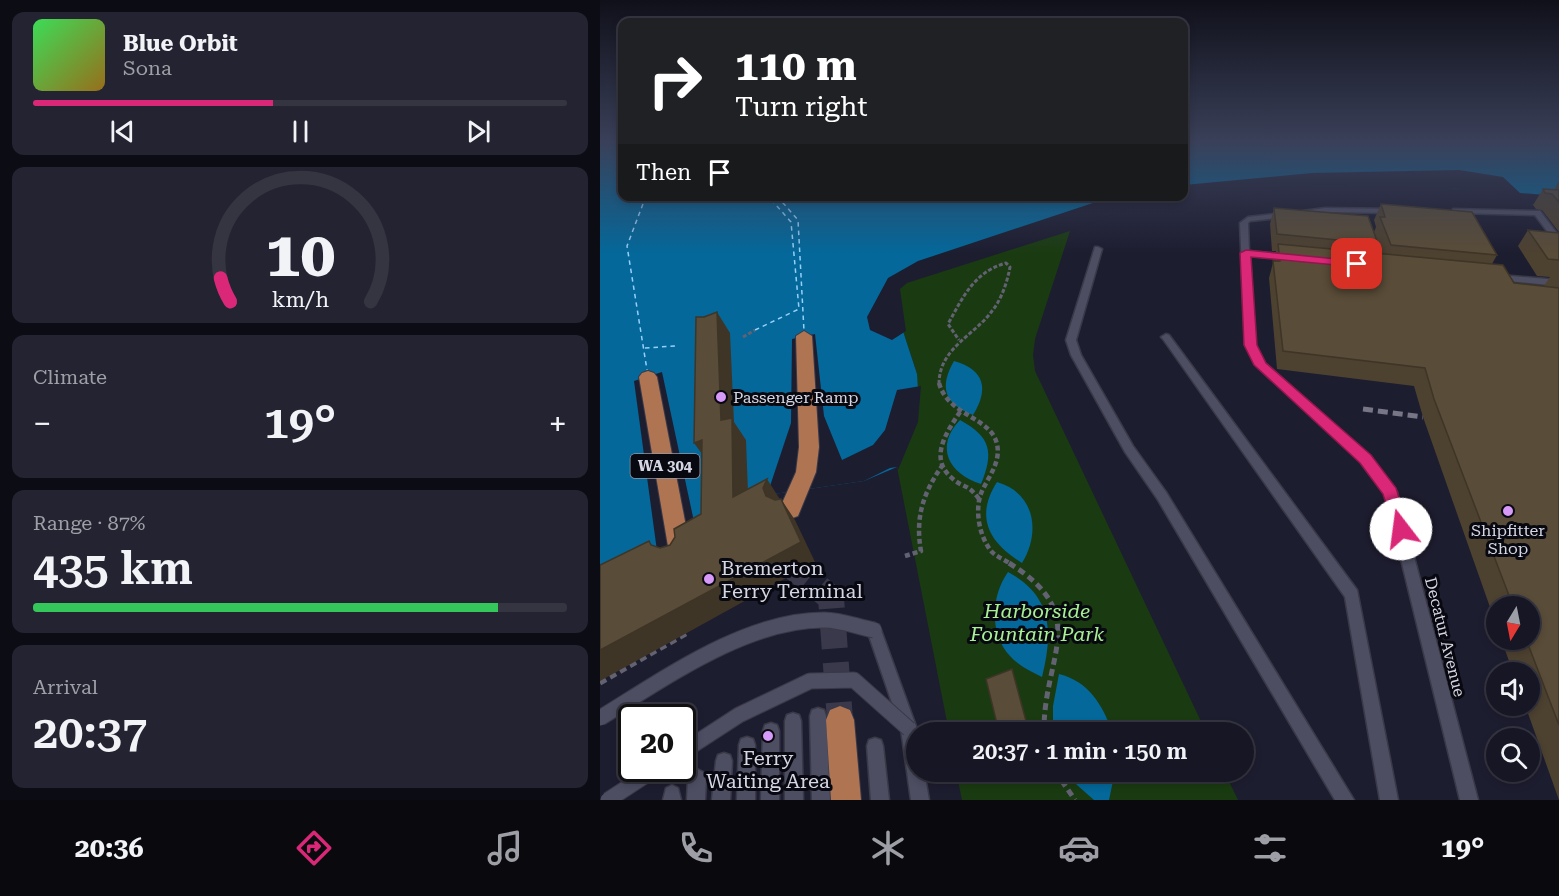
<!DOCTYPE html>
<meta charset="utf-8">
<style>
:root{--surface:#161624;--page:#232331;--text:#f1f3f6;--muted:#9e9fa6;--line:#353541;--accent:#db2777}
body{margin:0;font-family:"Roboto Serif",serif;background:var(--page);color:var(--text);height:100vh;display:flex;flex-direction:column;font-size:22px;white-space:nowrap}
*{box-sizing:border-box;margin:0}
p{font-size:20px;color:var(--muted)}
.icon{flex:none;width:33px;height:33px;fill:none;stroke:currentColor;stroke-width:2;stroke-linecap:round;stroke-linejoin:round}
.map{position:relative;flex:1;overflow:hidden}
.sheet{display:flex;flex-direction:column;gap:12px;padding:12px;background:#0c0c14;width:600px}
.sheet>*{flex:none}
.banner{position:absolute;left:18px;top:18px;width:570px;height:183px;border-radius:12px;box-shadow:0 3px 9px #0003,0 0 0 2px var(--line);background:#202124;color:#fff;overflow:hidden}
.needle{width:39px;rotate:190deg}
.buttons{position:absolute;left:886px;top:596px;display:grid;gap:12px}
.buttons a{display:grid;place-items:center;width:54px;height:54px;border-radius:50%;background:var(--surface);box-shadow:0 3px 9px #0003,0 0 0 2px var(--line);font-size:30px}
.speed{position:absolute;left:18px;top:704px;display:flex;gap:12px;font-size:30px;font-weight:700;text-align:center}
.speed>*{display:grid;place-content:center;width:78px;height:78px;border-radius:50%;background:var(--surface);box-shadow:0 3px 9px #0003,0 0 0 2px var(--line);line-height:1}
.speed .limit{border:3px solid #111;border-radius:9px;background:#fff;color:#111}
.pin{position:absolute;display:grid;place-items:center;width:51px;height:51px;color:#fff;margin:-26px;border-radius:12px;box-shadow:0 3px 9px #0006}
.me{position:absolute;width:66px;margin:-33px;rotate:345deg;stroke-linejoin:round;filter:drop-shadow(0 0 4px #0008)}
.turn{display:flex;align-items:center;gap:21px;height:126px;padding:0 18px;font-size:27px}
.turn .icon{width:78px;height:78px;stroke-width:2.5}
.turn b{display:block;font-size:42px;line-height:51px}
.then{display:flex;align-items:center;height:57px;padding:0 18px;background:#0003;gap:12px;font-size:22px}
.big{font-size:45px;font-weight:600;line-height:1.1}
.sheet .card{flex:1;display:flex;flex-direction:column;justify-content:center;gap:9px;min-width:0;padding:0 21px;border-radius:12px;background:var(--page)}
.sheet .dial{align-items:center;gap:0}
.dial svg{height:156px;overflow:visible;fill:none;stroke:var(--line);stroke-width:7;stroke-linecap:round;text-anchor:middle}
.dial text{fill:var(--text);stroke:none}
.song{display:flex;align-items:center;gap:18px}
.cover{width:72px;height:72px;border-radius:9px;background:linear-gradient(135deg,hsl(130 70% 55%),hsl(40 70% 35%))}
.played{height:6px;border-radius:3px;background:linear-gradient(90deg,var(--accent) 45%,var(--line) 45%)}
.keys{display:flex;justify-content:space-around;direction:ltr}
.heat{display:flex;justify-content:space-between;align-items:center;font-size:33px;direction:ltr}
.charge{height:9px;border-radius:4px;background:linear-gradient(90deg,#34c759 87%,var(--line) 0)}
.trip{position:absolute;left:306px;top:722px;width:348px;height:60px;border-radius:30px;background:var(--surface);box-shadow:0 3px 9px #0003,0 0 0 2px var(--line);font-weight:600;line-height:60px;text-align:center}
.dock{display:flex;height:96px;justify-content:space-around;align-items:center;background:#09090e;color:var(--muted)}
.dock .icon{width:42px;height:42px}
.dock .current{color:var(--accent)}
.dock b{font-size:27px;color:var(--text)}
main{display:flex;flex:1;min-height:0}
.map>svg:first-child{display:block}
</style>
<main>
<section class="sheet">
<div class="card">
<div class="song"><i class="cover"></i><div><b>Blue Orbit</b><p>Sona</p></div></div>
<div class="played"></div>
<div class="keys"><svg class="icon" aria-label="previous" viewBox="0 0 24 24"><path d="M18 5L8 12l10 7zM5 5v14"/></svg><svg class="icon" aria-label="pause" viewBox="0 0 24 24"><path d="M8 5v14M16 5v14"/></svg><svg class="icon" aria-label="next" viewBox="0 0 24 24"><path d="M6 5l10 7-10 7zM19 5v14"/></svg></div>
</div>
<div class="card dial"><svg viewBox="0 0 100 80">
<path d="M14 69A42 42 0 1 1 86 69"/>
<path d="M14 69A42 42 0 0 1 9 57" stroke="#db2777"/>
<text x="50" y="56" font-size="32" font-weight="700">10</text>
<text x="50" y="72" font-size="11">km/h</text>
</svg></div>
<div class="card"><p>Climate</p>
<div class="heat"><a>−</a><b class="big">19°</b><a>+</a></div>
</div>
<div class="card"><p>Range · 87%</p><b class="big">435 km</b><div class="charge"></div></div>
<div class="card"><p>Arrival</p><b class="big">20:37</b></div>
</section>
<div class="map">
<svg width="959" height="800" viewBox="0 0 959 800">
<rect width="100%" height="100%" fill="#1d1d30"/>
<g fill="#1a3b11">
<path d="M471,228L435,339L433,355L435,371L606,732H349L297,467L317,374L302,328L297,288L305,280Z"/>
<path d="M356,771H624L638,800H362Z"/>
</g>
<g fill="#04689a">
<path d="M0,142H22V196H584V142H959V206L928,204L921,195L902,191L716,181L634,195L544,199L312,277L297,288L302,328L317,374L318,390L297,467L264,481L167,495L0,577Z"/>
<path d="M354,361C385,370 389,389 373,415C344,404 339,387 354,361Z"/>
<path d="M360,420C391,437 394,452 381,484C349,474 334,447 360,420Z"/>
<path d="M397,482C435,493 441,532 422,563C390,543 374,518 397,482Z"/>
<path d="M408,572C453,596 453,633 442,677C430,671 419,666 410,656C389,633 391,596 408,572Z"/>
<path d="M459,674C488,681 503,705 512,732H453V706Z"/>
<path d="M466,771H515L509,800H494L477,785Z"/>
</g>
<g fill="#1d1d30">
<path d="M859,170L903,177L920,193L959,196V206L928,204L920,198L901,194L863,189L716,184L635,198L545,202L473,230L307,283L300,289L306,331L292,340L270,330L267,317L288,278L318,261L511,197L584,196V185L712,173Z"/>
<path d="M215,334L224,416L242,460L273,445L285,430L297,390L321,386L318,422L298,470L297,467L290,468L264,481L167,495L191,423L192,339Z"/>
<path d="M62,372L96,531L57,551L34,381Z"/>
</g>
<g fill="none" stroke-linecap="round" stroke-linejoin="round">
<g stroke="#96d1fb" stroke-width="1.5" stroke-dasharray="4.5 4" stroke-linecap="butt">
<path d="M46,196L27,246L47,370"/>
<path d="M177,196L198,220L204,331"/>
<path d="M155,330L199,309L191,222L168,196"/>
<path d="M45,348L75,346"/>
</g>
<path stroke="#39394b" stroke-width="20" stroke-dasharray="20 10" stroke-linecap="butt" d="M180,556L190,564"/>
<path stroke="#39394b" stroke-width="26" stroke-dasharray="26 14" stroke-linecap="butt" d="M188,563L231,598L240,720"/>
<defs>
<g id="service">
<path d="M725,208L792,209L796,211L792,213L725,212L703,215L699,213L703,211Z"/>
<path d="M853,209L940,211L959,236V243H956L935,215L856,213H853Z"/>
<path d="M684,213H687V217L650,221L648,223L649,251L687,255L691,257L687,259L650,256L655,345L665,363L769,456L797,492L878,800H860L785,494L761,462L658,367L645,345L640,223L648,217Z"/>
<path d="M495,247H498L502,249L476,340L481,355L533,446L566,492L754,800H735L558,500L525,452L471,355L466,340Z"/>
<path d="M900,275L959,280V286L897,280V276Z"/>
<path d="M566,334L569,335L757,590L798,800H780L745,597L563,339L561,337Z"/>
<path d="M274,623L279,625L281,630L317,729L316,771H324L329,800H311L301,729L267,630L269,625Z"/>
<path d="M218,708L224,710L226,716L230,800H212L210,716L212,710Z"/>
<path d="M193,713L199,715L201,721L203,800H185V721L187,715Z"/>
<path d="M171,723L177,725L179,731V800H161L163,731L165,725Z"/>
<path d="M147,737L153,739L155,745V800H137L139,745L141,739Z"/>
<path d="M275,738L281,740L283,746L289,800H271L267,746L269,740Z"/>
<path d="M124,753L130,755L132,761L130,800H112L116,761L118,755Z"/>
<path d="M97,769L103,772L106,778L105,800H87L88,778L91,772Z"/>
<path d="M72,785L78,788L81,800H63L66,788Z"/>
</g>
<g id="trunk">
<path d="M204,331L212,336L219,447L216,472L198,516L190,519L182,516L179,510L196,472L199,447L196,336Z"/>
<path d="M48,371L54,373L57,377L91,552L88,559L80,562L72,559L69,552L39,377L42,373Z"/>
<path d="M240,706L250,710L254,720L261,800H231L226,720L230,710Z"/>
</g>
</defs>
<use href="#service" stroke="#393948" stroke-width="3"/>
<use href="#trunk" stroke="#393948" stroke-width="2"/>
<g stroke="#626273" stroke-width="3" stroke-dasharray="4 2" stroke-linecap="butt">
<path d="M143,337L155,330"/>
<path d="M339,384C339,348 374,336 392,311C401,300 406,285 409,272L410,267L406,263C374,272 363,297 348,324L359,340"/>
</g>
<g stroke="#626273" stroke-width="4.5" stroke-dasharray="5 3" stroke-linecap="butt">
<path d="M339,383C348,416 391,417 397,444C401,462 389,476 382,491C374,509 379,537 392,552C397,557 405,560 411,564"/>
<path d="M360,412C346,433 328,459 353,479C365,489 367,483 379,499"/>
<path d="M305,556L321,551C315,518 323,493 342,466"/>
</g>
<g stroke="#626273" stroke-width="5" stroke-dasharray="7 4.5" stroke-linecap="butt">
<path d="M409,563C493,615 443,656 444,732"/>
<path d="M455,771L475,800"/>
</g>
<use href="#service" fill="#4e4e63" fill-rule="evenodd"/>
<use href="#trunk" fill="#af7553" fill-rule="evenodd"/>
<path stroke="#767686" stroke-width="5" stroke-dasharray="10 5" stroke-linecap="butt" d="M763,409L823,417"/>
<defs>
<g id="service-bridge">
<path d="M0,718C64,679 147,619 225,620C241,620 258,627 274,630"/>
<path d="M82,752L139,715L210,681L254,680L309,729"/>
<path d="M8,800L57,768"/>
</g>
</defs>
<use href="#service-bridge" stroke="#393948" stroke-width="17" stroke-linecap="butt"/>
<path stroke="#626273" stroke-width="5" stroke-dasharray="7 4.5" stroke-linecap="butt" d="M0,683L89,632"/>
<use href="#service-bridge" stroke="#4e4e63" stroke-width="15"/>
</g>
<g fill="#4d4130" fill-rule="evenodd">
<path d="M959,181V232L942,210L936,209L933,205L943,189L954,190Z"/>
<path d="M781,204L897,255L892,264L914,283L944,286L950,277L937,276L918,246L928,230L959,233V800L925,705H930V672H913L901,639H930V606H897V627L823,417L814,386L677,369L669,278L676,251H672L670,224L674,208L774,232L776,227L774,220ZM777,244L781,253H774Z"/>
</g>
<g fill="#3e3527">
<path d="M117,312L130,333L134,422L146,440L149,518L133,497L121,420Z"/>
<path d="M102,440L110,465L94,443Z"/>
<path d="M167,479L181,501L177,509L166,496L163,488Z"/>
<path d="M181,499L195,520L215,562L0,681V650Z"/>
</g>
<g fill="#594c38" stroke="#3e3527" stroke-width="1.5">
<path d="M943,189L959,190V202L952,194L945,193Z"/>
<path d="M781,204L872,212L897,255L791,245L780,217H785Z"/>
<path d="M674,208L768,216L778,244L677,234Z"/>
<path d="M928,230L959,233V260L948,259Z"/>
<path d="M678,244L903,265L914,283L959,288V725L926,639H930V606H913L834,399L825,368L683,351L673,261H680Z"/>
<path d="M117,312L121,420L132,418L133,497L167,479L163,488L166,496L175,500L181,499L201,542L0,650V565L49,541L51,545L60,548L70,545L75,537L74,529L101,514L102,440L94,443L96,317H104Z"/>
<path d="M412,669L429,732H399L386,679Z"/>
</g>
<linearGradient id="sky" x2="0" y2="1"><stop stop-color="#10101a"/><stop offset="0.56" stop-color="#3a4059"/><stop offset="1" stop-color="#3a4059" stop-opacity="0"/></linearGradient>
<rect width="959" height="254" fill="url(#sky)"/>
<path fill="#db2777" stroke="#8e194d" stroke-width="1.5" d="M646,250L757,261L762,264L757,267L651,257L657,345L666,363L771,455L796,488L809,529L806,534L801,536L795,534L783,494L760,463L654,365L644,345L640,253Z"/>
<g fill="#d89af8" stroke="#080810" stroke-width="2">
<circle cx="121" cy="397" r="6"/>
<circle cx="908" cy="511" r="6"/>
<circle cx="109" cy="579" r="6"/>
<circle cx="168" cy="736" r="6"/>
</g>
<g text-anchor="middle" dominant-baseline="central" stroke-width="6" stroke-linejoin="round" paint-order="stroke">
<rect fill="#080810" stroke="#9898a4" stroke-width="1.5" x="30.5" y="454" width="69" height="24" rx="4.5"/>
<g font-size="15" font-weight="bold" fill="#d5d6e3">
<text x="65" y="466">WA 304</text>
</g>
<g font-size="16" fill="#d5d6e3" stroke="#080810" text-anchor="start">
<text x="133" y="397">Passenger Ramp</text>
<text x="908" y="530" text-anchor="middle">Shipfitter<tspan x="908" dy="18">Shop</tspan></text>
</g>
<g font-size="16" fill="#d5d6e3" stroke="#080810">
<text transform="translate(845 637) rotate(76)">Decatur Avenue</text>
</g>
<g font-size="20" fill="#d5d6e3" stroke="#080810" text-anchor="start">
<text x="121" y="568">Bremerton<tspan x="121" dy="23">Ferry Terminal</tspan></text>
<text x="168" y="758" text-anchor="middle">Ferry<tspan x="168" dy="23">Waiting Area</tspan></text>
</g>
<g font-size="20" font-style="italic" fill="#a7f094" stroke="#080810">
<text x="437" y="611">Harborside<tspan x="437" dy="23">Fountain Park</tspan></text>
</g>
</g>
</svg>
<div class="buttons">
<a><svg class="needle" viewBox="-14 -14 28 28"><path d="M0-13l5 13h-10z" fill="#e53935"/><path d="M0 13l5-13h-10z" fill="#9e9fa6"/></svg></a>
<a><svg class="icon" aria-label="sound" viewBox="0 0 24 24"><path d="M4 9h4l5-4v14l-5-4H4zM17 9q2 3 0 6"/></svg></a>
<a><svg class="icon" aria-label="search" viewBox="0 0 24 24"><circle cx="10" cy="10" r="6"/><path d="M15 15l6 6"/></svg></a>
</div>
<div class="speed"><div class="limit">20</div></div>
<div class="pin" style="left:757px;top:264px;background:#d93025"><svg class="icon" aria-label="arrive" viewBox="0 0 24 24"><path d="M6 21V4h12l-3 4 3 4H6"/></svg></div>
<svg class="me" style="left:801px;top:529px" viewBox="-20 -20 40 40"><circle r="19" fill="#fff"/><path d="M0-13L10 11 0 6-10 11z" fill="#db2777"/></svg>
<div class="trip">20:37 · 1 min · 150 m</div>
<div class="banner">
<div class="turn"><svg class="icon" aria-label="right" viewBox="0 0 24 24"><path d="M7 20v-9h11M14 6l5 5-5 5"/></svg><div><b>110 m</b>Turn right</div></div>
<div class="then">Then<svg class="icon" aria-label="arrive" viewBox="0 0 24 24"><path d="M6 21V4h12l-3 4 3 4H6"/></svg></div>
</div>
</div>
</main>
<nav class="dock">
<b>20:36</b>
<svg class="icon current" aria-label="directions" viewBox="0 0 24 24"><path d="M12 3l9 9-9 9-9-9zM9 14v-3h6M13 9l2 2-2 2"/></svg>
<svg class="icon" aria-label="music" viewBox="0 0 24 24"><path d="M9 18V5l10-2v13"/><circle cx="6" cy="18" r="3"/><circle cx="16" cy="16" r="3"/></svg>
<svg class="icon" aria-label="phone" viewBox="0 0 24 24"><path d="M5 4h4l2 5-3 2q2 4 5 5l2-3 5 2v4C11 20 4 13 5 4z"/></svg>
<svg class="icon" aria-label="climate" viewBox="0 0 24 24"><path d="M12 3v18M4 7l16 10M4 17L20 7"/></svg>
<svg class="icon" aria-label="car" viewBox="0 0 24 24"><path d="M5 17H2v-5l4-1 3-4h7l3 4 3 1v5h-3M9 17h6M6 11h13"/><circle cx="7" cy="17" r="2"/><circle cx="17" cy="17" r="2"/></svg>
<svg class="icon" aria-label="filters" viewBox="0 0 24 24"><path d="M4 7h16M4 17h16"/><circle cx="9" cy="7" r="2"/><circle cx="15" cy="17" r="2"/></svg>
<b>19°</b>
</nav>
